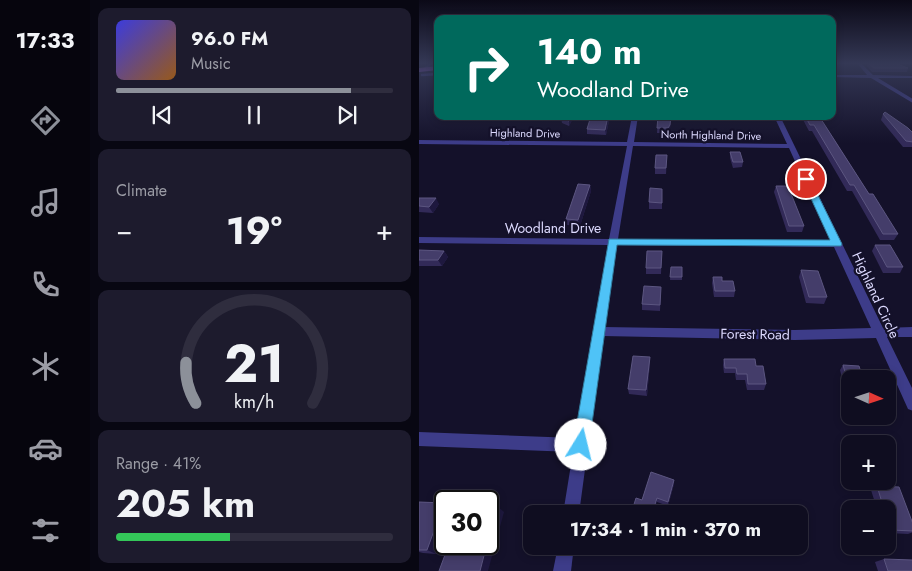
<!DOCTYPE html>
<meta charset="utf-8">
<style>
:root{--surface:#0f0d20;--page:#1d1b2d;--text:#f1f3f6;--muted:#9b9ca5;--line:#2f2d3e;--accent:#8c9099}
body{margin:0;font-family:Jost,sans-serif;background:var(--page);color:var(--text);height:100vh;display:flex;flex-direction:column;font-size:19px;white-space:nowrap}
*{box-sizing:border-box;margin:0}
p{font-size:16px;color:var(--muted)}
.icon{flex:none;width:28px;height:28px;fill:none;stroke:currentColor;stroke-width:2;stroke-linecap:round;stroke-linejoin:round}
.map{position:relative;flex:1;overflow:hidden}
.details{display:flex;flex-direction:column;gap:8px;padding:8px;background:#080712;width:329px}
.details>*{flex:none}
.hud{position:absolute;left:15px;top:15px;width:402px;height:105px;border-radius:10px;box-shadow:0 2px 8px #0003,0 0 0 1px var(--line);background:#00695c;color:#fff;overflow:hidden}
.needle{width:32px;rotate:93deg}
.buttons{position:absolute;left:422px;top:370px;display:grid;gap:10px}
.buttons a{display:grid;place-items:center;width:55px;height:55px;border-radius:10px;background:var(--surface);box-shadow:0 2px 8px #0003,0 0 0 1px var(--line);font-size:25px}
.speed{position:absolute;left:15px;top:490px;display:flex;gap:10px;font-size:25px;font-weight:700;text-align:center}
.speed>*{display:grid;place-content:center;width:65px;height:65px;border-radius:50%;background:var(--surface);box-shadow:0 2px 8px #0003,0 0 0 1px var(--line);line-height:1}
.speed .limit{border:2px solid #111;border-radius:8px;background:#fff;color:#111}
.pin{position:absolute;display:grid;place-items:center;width:42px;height:42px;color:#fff;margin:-21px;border:2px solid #fff;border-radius:50%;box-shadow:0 1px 5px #0007}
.me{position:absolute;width:55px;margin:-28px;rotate:9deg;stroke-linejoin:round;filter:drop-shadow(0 0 4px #0008)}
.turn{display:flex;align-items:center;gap:18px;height:105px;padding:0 20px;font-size:22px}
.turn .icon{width:65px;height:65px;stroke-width:2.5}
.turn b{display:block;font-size:35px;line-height:42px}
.big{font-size:38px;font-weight:700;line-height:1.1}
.details .tile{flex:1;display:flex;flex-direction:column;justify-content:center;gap:8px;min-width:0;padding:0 18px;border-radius:10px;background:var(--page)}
.details .dial{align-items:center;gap:0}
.dial svg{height:130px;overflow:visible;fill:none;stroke:var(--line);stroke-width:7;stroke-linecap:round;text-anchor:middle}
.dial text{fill:var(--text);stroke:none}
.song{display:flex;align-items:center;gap:15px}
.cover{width:60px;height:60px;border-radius:8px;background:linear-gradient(135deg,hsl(240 70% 55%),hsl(30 70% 35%))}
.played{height:5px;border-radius:2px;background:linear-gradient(90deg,var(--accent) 85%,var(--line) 85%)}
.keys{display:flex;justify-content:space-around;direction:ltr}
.heat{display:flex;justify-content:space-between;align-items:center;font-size:28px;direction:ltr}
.charge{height:8px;border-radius:4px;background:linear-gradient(90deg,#34c759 41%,var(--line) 0)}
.trip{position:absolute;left:104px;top:505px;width:285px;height:50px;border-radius:10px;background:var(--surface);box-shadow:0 2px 8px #0003,0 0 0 1px var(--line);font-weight:700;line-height:50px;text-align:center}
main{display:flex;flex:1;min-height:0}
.tab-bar{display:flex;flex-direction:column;width:90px;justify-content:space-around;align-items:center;background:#06050d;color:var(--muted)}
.tab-bar .icon{width:35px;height:35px}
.tab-bar .on{color:var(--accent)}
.tab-bar b{font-size:22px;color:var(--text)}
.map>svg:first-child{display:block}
</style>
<main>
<nav class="tab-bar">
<b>17:33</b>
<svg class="icon on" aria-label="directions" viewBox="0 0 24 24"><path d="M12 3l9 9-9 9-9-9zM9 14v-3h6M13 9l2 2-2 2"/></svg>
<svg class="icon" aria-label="music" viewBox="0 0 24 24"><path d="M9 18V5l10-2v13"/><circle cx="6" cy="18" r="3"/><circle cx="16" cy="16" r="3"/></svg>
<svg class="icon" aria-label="phone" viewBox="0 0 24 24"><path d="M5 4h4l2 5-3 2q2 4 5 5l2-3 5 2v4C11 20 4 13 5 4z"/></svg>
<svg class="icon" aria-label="climate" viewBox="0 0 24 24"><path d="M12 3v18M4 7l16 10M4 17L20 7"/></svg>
<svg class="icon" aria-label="car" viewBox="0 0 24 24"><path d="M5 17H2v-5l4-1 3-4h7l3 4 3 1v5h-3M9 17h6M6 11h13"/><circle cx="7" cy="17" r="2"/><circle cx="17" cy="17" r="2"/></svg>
<svg class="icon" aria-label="filters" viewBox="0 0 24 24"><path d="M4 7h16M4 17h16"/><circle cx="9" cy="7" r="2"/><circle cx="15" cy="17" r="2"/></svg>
</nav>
<section class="details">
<div class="tile">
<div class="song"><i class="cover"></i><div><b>96.0 FM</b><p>Music</p></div></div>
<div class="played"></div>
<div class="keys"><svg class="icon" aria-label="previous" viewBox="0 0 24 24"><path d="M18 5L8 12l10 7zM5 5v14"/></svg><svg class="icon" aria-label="pause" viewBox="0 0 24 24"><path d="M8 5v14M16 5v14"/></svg><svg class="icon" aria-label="next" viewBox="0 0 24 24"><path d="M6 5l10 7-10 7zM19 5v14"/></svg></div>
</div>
<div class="tile"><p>Climate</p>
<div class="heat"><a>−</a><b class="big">19°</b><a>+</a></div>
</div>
<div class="tile dial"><svg viewBox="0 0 100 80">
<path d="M14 69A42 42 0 1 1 86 69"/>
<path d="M14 69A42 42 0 0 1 8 44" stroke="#8c9099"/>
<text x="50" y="56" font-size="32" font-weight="700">21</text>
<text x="50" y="72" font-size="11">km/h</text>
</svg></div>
<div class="tile"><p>Range · 41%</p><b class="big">205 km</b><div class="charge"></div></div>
</section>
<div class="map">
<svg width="494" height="571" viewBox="0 0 494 571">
<rect width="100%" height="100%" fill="#14112a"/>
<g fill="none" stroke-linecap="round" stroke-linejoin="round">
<g stroke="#3d3c89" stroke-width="2.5">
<path d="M6,69L12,63"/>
<path d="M3,75L19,74"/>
</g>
<g fill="#3d3c89" fill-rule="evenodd">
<path d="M438,63H442L454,75L494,76V78H459L494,99V103L452,78L414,77V75H448Z"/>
<path d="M213,116H219L215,142L368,144L355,116H361L464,328L494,327V337H468L494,390V411L489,409L457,338L376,340L184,336L160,514H144L154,452L0,446V432L156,438L189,245L0,243V237L190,239L208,146L0,144V140L208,142ZM214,146L370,148L412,241L199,239ZM198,245L415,247L452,328L376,330L185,327Z"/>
<path d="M139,546H155L152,571H134Z"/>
</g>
<path fill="#be62fe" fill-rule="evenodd" d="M19,66V70L0,72V68Z"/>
</g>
<g fill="#322a58">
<path d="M449,63L489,68L488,72H453L448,66Z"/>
<path d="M464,114L494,133V147H484L462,120Z"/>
<path d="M191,116L187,135L168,134V129Z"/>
<path d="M239,116L251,131L249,133H238Z"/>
<path d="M382,116H400L450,194L479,234L475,240H461L433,191H428L393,131H390Z"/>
<path d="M142,118L153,120L150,126L143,123Z"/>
<path d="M311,152L324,162L323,167L314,168L311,158Z"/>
<path d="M248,155L247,174H236V168Z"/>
<path d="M171,185L172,191L161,226L148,225L147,219Z"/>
<path d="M357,186L385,226L383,232H368L355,192Z"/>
<path d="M243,195V209H230V202Z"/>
<path d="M0,198L20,204L14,213L0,212Z"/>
<path d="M456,245L484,267L481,273H464L453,251Z"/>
<path d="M0,250L25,251L29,257L23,266H0Z"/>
<path d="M243,251L242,274H227V268Z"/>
<path d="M252,267H263V280H251Z"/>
<path d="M382,270L408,297L405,304L387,303L380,277Z"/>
<path d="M294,277L303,281L316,291L315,297H295L293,283Z"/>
<path d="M242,287L241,311L223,310V304Z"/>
<path d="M231,357V363L228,396L210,394L209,389Z"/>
<path d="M305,359L337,366L347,384L345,390H328L326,380H317L316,373H305L304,365Z"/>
<path d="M424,365L431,379V403L429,402L421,370Z"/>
<path d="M255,480V484L249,506L238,502L223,500Z"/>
<path d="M458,486L494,524V532L489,534L469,533V509H458L452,490Z"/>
<path d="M0,502L25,503L26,504V528L17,554L4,553L0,552Z"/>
<path d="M465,559L494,571H459L456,562Z"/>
</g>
<g fill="#1e183e">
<path d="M152,116H153V120L150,126V121Z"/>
<path d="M189,116H191L187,135L186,130Z"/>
<path d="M252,117L251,131L249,133V128Z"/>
<path d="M171,185L172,191L161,226L159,220Z"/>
<path d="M17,198L20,204L14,213L10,207Z"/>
<path d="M25,251L29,257L23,266L19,260Z"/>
<path d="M231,357V363L228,396L227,390Z"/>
<path d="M255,480V484L249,506V502Z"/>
<path d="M238,498V502L235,514H233Z"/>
<path d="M25,503L26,504V528L17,554L8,550Z"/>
<path d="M79,507L85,512L69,571H61Z"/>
</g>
<g fill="#443d6a" stroke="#5c5681">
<path d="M449,63H476L489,68H455Z"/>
<path d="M466,112L489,128L494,133V142L487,141L464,114Z"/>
<path d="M142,116H152L150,121L142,118Z"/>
<path d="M172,116H189L186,130L168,129Z"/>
<path d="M239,116L252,117L251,125L249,128H238Z"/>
<path d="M386,116H400L450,194H454L479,234H464L435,185H431L395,125H391Z"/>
<path d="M311,152H321L324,162H314Z"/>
<path d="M237,155H248L247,168H236Z"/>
<path d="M159,184L171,185L159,220L147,219Z"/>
<path d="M357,186H369L385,226H370Z"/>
<path d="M231,188L243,189V203L230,202Z"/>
<path d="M0,198H17L10,207L0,206Z"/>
<path d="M456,245H471L484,267H468Z"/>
<path d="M0,250L25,251L19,260H0Z"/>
<path d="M228,251H243L242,268H227Z"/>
<path d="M252,267H263V277H251Z"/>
<path d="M382,270L399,271L408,297H390Z"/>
<path d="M294,277H303V281H314L316,291H296Z"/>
<path d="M225,286L242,287L241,305L223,304Z"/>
<path d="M214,356L231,357L227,390L209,389Z"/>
<path d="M305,359H336L337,366H344L347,384H329L328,374H318L317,368H306Z"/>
<path d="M424,365L440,366L444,379H431V390Z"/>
<path d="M232,472L255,480L249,502L238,498L233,514H212L217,498L223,500Z"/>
<path d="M458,486L480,487L494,524V531L472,530L469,520V509H465Z"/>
<path d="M0,502L25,503L8,550H0Z"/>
<path d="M69,507H79L69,543Z"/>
<path d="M30,544H68L61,571H20Z"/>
<path d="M465,559L494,560V571H469Z"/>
</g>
<linearGradient id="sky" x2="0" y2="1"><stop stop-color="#0b0917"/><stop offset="0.44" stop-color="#343855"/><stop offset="1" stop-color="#343855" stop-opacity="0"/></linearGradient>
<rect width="494" height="143" fill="url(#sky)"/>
<path fill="#4fc3f7" stroke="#337fa1" d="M384,177L391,179L423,244L422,246L198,245L170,445L167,451L162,453L156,451L154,445L190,239L411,240L383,179Z"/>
<g text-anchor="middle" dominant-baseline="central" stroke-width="4.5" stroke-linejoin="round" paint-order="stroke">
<g font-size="11" fill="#dddaff" stroke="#14112a">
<text transform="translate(106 133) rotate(1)">Highland Drive</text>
<text transform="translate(292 135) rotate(1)">North Highland Drive</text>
</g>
<g font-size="14" fill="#dddaff" stroke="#14112a">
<text x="134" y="228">Woodland Drive</text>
<text transform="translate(457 295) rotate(65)">Highland Circle</text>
<text transform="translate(336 334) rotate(1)">Forest Road</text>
</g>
</g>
</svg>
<div class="buttons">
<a><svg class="needle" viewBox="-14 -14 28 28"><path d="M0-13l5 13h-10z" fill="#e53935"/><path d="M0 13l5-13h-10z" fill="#9b9ca5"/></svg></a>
<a>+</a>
<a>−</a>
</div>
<div class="speed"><div class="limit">30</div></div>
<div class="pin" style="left:387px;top:179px;background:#d93025"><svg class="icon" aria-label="arrive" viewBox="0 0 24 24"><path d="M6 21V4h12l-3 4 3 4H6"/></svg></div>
<svg class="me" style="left:162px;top:445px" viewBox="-20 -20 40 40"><circle r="19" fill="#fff"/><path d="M0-13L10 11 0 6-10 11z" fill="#4fc3f7"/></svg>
<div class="trip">17:34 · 1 min · 370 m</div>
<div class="hud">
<div class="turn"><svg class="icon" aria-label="right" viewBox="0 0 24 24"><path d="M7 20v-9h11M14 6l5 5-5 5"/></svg><div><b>140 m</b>Woodland Drive</div></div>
</div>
</div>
</main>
